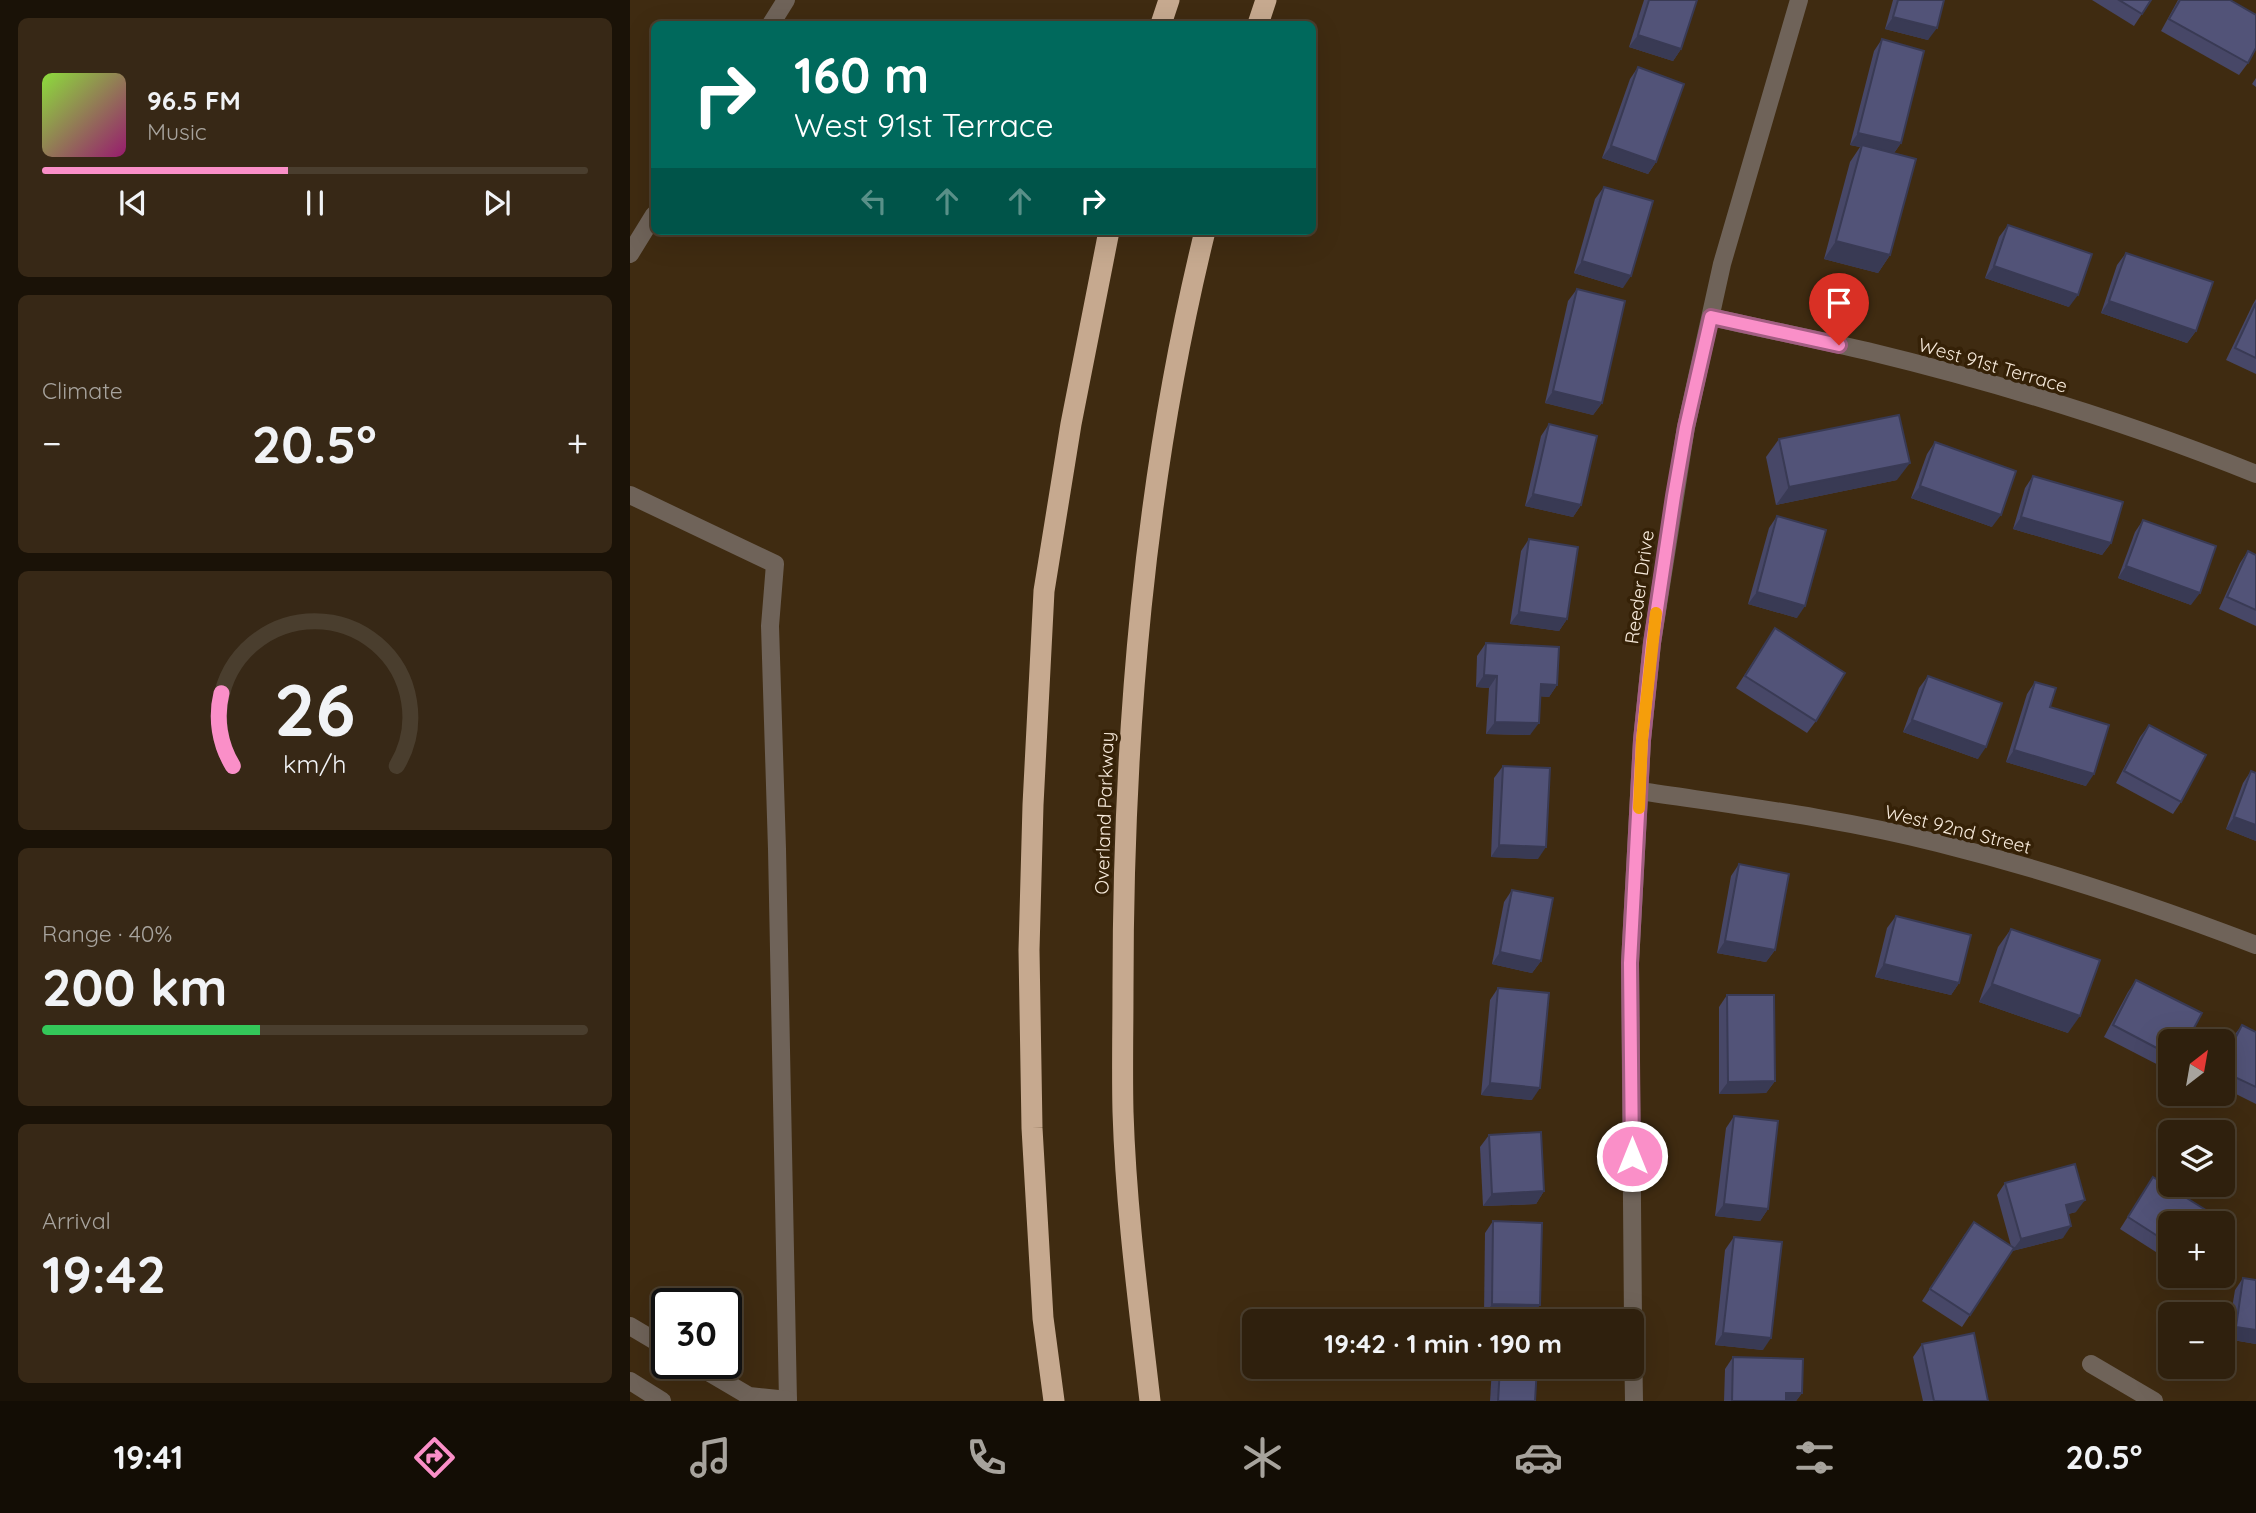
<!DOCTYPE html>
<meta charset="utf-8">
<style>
:root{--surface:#2f200d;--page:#372816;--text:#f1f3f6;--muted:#a7a39d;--line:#4a3e2e;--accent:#fa8fc8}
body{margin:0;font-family:Quicksand,sans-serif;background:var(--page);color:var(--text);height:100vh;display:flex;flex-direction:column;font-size:26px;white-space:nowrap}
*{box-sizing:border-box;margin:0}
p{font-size:23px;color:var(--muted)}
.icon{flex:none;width:38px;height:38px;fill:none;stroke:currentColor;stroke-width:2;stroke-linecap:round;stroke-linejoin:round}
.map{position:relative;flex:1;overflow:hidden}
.details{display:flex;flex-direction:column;gap:18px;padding:18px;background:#1a1207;width:630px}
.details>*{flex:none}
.banner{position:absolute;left:21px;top:21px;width:665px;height:214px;border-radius:10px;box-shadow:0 7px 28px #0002,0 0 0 2px var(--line);background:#00695c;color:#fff;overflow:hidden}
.needle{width:46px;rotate:31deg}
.buttons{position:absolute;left:1528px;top:1029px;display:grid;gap:14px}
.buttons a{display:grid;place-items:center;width:77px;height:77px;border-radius:10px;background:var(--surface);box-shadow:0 7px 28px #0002,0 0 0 2px var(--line);font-size:35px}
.speed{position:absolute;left:21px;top:1288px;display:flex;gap:14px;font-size:35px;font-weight:700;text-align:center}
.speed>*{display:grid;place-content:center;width:91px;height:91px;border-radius:50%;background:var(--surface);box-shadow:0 7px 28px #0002,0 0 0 2px var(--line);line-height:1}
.speed .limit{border:4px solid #111;border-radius:10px;background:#fff;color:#111}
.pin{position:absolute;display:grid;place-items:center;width:60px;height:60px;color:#fff;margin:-72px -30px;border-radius:50% 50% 50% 0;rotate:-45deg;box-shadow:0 0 7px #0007}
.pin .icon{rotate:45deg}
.me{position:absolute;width:77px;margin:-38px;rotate:0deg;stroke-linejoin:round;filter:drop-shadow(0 0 5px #0008)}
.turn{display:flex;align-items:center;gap:24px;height:147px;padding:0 28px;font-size:32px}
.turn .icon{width:91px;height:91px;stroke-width:2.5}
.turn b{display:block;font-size:49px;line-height:60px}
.lanes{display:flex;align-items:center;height:66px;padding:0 28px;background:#0003;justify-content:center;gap:35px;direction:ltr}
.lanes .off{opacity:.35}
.big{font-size:52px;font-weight:700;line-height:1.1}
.details .card{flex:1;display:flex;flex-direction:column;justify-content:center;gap:10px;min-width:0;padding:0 24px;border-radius:10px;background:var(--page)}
.details .dial{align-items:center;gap:0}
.dial svg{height:182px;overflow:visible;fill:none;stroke:var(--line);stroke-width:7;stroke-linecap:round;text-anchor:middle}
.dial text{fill:var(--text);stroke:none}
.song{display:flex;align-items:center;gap:21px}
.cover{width:84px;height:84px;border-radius:10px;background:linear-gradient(135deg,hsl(90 70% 55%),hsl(320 70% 35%))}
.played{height:7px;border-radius:4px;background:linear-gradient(90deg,var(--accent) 45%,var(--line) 45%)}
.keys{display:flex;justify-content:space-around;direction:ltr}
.heat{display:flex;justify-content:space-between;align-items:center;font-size:38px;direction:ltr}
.charge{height:10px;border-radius:5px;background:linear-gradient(90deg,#34c759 40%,var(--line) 0)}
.trip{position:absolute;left:612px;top:1309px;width:402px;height:70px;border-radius:10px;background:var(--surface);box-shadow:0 7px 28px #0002,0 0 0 2px var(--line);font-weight:700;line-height:70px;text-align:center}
.tab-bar{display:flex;height:112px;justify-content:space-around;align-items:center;background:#130d05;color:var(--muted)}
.tab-bar .icon{width:49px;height:49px}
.tab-bar .selected{color:var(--accent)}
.tab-bar b{font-size:32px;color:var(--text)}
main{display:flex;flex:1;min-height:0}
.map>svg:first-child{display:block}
</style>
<main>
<section class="details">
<div class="card">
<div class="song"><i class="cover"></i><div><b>96.5 FM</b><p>Music</p></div></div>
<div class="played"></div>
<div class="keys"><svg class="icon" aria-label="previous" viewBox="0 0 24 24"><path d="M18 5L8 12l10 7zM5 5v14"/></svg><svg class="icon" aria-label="pause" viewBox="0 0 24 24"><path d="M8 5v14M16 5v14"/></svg><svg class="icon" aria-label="next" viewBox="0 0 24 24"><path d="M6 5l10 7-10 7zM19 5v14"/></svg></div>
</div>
<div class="card"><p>Climate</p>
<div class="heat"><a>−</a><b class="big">20.5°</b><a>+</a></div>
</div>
<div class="card dial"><svg viewBox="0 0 100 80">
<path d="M14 69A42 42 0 1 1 86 69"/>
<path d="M14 69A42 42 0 0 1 9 37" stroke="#fa8fc8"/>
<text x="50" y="56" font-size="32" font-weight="700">26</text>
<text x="50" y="72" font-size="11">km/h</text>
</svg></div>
<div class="card"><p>Range · 40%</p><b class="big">200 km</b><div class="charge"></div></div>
<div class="card"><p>Arrival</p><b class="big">19:42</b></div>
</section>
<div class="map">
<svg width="1626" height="1401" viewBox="0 0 1626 1401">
<rect width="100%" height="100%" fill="#3f2b11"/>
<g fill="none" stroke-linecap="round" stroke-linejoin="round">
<g stroke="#6f6359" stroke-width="18">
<path d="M141,24L156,0"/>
<path d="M0,254L24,215"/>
<path d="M1081,317C1133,329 1185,339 1237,351C1369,383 1500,423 1626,474"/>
<path d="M0,495L145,564L140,626L147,849L158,1401"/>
<path d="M1010,791C1110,806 1210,818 1308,843C1416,870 1522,905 1626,945"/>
<path d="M1003,1321L1000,963L1012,740L1022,643L1056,427L1092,264L1169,0"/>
<path d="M0,1326L37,1348"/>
<path d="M1003,1338L1004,1401"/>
<path d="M63,1363L119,1396L158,1400"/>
<path d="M1461,1364L1524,1401"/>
<path d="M0,1381L32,1401"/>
</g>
<g stroke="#c6a98f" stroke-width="21">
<path d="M531,24L539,0"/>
<path d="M628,24L636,0"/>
<path d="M424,1401L413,1318L402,1128L399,950L403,805L414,591L441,424L479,231"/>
<path d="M520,1401C509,1305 496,1209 493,1112C492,1071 493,1029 493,988C493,734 514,479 575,231"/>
</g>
</g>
<g fill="#474767">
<path d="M1014,0H1067L1051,49L1043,61L999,47Z"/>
<path d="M1263,0H1314L1298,40L1255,29Z"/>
<path d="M1462,0H1521L1504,26Z"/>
<path d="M1548,0H1600L1618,63L1609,75L1531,31Z"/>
<path d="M1252,39L1271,143L1264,153L1260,255L1248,273L1194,259L1220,162L1230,147L1220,145L1244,51Z"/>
<path d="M1008,67L1026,162L1018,174L972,158L1000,79Z"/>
<path d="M1626,78V87L1622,84Z"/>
<path d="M974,187L993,288L944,273L965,199Z"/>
<path d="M1378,225L1439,307L1355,278L1369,237Z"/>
<path d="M1496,253L1566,331L1557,343L1471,313L1487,265Z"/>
<path d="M947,289L972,403L963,415L915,403L938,301Z"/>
<path d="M1626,299V374L1596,360L1623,304Z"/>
<path d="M919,424L951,505L943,517L895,506L911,436Z"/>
<path d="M1149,439L1267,480L1146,505L1136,457Z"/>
<path d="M1305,442L1362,527L1281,498L1297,454Z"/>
<path d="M1403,476L1481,543L1472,555L1383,529L1395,488Z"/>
<path d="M1147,516L1167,618L1118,604L1139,528Z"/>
<path d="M1513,520L1561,605L1488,578L1505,532Z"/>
<path d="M899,539L937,619L929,631L880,624L891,551Z"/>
<path d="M1618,551L1626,555V626L1589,609L1610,563Z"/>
<path d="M1145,628L1186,721L1177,733L1106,688Z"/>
<path d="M856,643L927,685L919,697L910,696L900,735L856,734L859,688L846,687L847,656Z"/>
<path d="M1298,676L1348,759L1273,732L1289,688Z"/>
<path d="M1405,682L1420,707L1456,786L1376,762L1397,694Z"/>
<path d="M1519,725L1551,802L1543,814L1486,783L1510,737Z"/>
<path d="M873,766L908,859L861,857L864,778Z"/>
<path d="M1621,771L1626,773V841L1596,829L1613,783Z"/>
<path d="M1109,864L1145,950L1136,962L1087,953L1101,876Z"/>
<path d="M882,890L911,961L902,973L862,964L874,902Z"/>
<path d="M1266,916L1329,983L1321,995L1245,977L1257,928Z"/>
<path d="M1381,929L1438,1033L1349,1002L1368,947Z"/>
<path d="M1506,980L1540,1041V1071L1474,1037L1498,992Z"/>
<path d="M868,988L902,1100L851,1095L860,1000Z"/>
<path d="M1097,995L1145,1081L1136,1093L1089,1094V1007Z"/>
<path d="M1612,1025L1626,1032V1104L1592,1087V1059L1603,1037Z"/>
<path d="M1104,1116L1138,1209L1130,1221L1085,1216L1096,1128Z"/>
<path d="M859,1135L914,1191L906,1204L853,1206L850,1147Z"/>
<path d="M1523,1177L1540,1223V1261L1490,1229Z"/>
<path d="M1375,1183L1446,1212L1438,1214L1433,1238L1382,1251L1332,1327L1292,1301L1335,1234L1381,1246L1367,1195Z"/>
<path d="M863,1221L902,1317L854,1316L855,1233Z"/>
<path d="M1104,1237L1133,1350L1085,1345L1095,1250Z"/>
<path d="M1613,1278L1626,1280V1344L1597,1339L1605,1290Z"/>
<path d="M1292,1344L1358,1401H1293L1283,1357Z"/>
<path d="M1103,1357L1172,1393L1166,1401H1094L1095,1369Z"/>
<path d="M862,1367H907L905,1401H860Z"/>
</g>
<g fill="#393a54">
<path d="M1263,17L1307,28L1298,40L1255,29Z"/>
<path d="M1008,35L1051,49L1043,61L999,47Z"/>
<path d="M1228,133L1271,143L1262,156L1232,145L1230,147L1220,145Z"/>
<path d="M981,146L1026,162L1018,174L972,158Z"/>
<path d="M1206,241L1260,255L1248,273L1194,259Z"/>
<path d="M952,261L1001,276L993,288L944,273Z"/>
<path d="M1364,266L1448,295L1439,307L1355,278Z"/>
<path d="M1479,301L1566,331L1557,343L1471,313Z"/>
<path d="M923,391L972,403L963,415L915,403Z"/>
<path d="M1280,463L1267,480L1146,505L1159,487Z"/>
<path d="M1290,486L1371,515L1362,527L1281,498Z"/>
<path d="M903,494L951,505L943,517L895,506Z"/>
<path d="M1391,517L1481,543L1472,555L1383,529Z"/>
<path d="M1496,566L1570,593L1561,605L1488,578Z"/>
<path d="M1127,592L1175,606L1167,618L1118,604Z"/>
<path d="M889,612L937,619L929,631L880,624Z"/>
<path d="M854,675L867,676L859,688L846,687Z"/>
<path d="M911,684L927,685L919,697L902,696Z"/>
<path d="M1282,720L1356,747L1348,759L1273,732Z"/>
<path d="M865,722L909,723L900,735L856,734Z"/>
<path d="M1384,750L1464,774L1456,786L1376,762Z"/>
<path d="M1604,817L1626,825V841L1596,829Z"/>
<path d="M869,845L916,847L908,859L861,857Z"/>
<path d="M1095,941L1145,950L1136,962L1087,953Z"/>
<path d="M870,952L911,961L902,973L862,964Z"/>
<path d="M1254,964L1329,983L1321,995L1245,977Z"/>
<path d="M1362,984L1450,1016L1438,1033L1349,1002Z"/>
<path d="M1145,1081L1136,1093L1089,1094L1098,1082Z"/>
<path d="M860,1083L910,1088L902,1100L851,1095Z"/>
<path d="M914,1191L906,1204L853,1206L862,1194Z"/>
<path d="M1455,1200L1446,1212L1427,1217L1436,1205Z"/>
<path d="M1094,1204L1138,1209L1130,1221L1085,1216Z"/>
<path d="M1441,1226L1433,1238L1382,1251L1391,1239Z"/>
<path d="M862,1304L910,1305L902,1317L854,1316Z"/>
<path d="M1606,1327L1626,1330V1344L1597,1339Z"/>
<path d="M1093,1333L1141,1338L1133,1350L1085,1345Z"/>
<path d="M1156,1393H1172L1166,1401H1150Z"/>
</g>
<g fill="#525378" stroke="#393a54" stroke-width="2">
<path d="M1019,0H1067L1051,49L1008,35Z"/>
<path d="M1268,0H1314L1307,28L1263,17Z"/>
<path d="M1489,0H1521L1512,14Z"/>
<path d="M1550,0H1600L1626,15V48L1618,63L1539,19Z"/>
<path d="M1252,39L1294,51L1271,143L1228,133Z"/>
<path d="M1008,67L1054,84L1026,162L981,146Z"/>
<path d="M1232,145L1286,159L1260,255L1206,241Z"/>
<path d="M974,187L1023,201L1001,276L952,261Z"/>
<path d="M1378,225L1462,254L1448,295L1364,266Z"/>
<path d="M1496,253L1583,282L1566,331L1479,301Z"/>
<path d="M947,289L995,301L972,403L923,391Z"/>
<path d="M1626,303V358L1605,348Z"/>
<path d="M1269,415L1280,463L1159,487L1149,439Z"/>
<path d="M919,424L967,436L951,505L903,494Z"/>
<path d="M1305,442L1386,471L1371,515L1290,486Z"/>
<path d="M1403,476L1493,502L1481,543L1391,517Z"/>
<path d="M1147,516L1196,530L1175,606L1127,592Z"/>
<path d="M1513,520L1586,546L1570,593L1496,566Z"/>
<path d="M899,539L948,547L937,619L889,612Z"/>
<path d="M1618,551L1626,555V610L1597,597Z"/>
<path d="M1145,628L1215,673L1186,721L1115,676Z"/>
<path d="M856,643L929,647L927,685L911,684L909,723L865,722L867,676L854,675Z"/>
<path d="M1298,676L1372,703L1356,747L1282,720Z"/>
<path d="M1405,682L1426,688L1420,707L1479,725L1464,774L1384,750Z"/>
<path d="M1519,725L1576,755L1551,802L1494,771Z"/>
<path d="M873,766L920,768L916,847L869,845Z"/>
<path d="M1621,771L1626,773V825L1604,817Z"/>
<path d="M1109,864L1159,874L1145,950L1095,941Z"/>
<path d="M882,890L923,898L911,961L870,952Z"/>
<path d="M1266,916L1341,935L1329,983L1254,964Z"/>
<path d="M1381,929L1470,960L1450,1016L1362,984Z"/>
<path d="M1506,980L1572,1013L1557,1041H1540V1055L1483,1025Z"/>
<path d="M868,988L919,993L910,1088L860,1083Z"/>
<path d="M1097,995H1144L1145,1081L1098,1082Z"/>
<path d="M1612,1025L1626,1032V1087L1592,1071V1064Z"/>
<path d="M1104,1116L1148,1121L1138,1209L1094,1204Z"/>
<path d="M911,1132L914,1191L862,1194L859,1135Z"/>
<path d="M1445,1164L1455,1200L1436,1205L1441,1226L1391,1239L1375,1183Z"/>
<path d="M1523,1177L1587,1217L1583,1223H1540V1244L1498,1217Z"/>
<path d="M863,1221L912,1223L910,1305L862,1304Z"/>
<path d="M1344,1222L1384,1248L1340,1315L1300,1289Z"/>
<path d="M1104,1237L1152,1242L1141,1338L1093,1333Z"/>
<path d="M1613,1278L1626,1280V1330L1606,1327Z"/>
<path d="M1344,1333L1358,1401H1304L1292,1344Z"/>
<path d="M1103,1357L1173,1359L1172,1393H1156V1401H1102Z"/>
<path d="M870,1367H907L905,1401H868Z"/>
</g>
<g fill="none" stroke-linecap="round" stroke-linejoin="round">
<defs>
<path id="route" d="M1002,1156L1000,963L1012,740L1022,643L1044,496L1056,427L1081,317L1209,345"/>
</defs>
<use href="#route" stroke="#a25d82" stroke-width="18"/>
<use href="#route" stroke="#fa8fc8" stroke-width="12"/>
<path stroke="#f59e0b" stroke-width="12" d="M1009,808L1012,740L1026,613"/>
</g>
<g text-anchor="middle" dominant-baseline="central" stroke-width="7" stroke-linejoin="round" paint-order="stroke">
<g font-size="19" fill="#f7eadb" stroke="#352107">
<text transform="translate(1363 365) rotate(16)">West 91st Terrace</text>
<text transform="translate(1009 587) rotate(-82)">Reeder Drive</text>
<text transform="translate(474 813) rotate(-88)">Overland Parkway</text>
<text transform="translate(1328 829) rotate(14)">West 92nd Street</text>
</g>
</g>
</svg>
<div class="buttons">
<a><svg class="needle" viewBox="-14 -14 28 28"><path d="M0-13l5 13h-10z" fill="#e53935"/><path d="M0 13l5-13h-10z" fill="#a7a39d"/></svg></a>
<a><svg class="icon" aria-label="layers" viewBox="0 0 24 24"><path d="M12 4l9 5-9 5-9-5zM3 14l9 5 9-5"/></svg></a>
<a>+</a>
<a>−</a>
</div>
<div class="speed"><div class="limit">30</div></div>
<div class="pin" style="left:1209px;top:345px;background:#d93025"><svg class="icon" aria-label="arrive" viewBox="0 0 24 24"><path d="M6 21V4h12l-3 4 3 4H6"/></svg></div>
<svg class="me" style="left:1002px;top:1156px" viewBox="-20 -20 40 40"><circle r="17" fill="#fa8fc8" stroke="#fff" stroke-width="3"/><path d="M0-11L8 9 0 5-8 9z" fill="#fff"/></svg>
<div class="trip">19:42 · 1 min · 190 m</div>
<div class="banner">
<div class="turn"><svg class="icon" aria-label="right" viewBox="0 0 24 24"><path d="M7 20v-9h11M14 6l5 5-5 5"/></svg><div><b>160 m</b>West 91st Terrace</div></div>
<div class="lanes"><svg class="icon off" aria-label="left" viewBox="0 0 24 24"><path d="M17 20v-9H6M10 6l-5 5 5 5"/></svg><svg class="icon off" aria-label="ahead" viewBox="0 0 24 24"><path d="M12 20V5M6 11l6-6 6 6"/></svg><svg class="icon off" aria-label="ahead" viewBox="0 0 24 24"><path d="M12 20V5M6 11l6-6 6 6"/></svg><svg class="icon" aria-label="right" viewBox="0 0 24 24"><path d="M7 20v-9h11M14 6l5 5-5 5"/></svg></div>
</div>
</div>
</main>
<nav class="tab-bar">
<b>19:41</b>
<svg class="icon selected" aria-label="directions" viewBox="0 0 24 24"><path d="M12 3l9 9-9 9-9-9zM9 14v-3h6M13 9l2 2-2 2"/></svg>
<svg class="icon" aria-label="music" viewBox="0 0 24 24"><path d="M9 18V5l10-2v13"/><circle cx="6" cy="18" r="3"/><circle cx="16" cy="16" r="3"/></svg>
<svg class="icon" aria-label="phone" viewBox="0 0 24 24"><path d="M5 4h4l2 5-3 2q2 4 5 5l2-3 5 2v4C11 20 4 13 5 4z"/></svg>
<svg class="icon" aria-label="climate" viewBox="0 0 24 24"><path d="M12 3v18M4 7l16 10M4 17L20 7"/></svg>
<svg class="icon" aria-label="car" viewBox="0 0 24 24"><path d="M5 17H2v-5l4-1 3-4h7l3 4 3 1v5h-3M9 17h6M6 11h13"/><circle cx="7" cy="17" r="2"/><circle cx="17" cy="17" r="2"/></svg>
<svg class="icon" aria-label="filters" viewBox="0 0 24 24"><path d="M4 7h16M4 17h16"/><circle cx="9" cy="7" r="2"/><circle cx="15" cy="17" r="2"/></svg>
<b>20.5°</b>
</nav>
